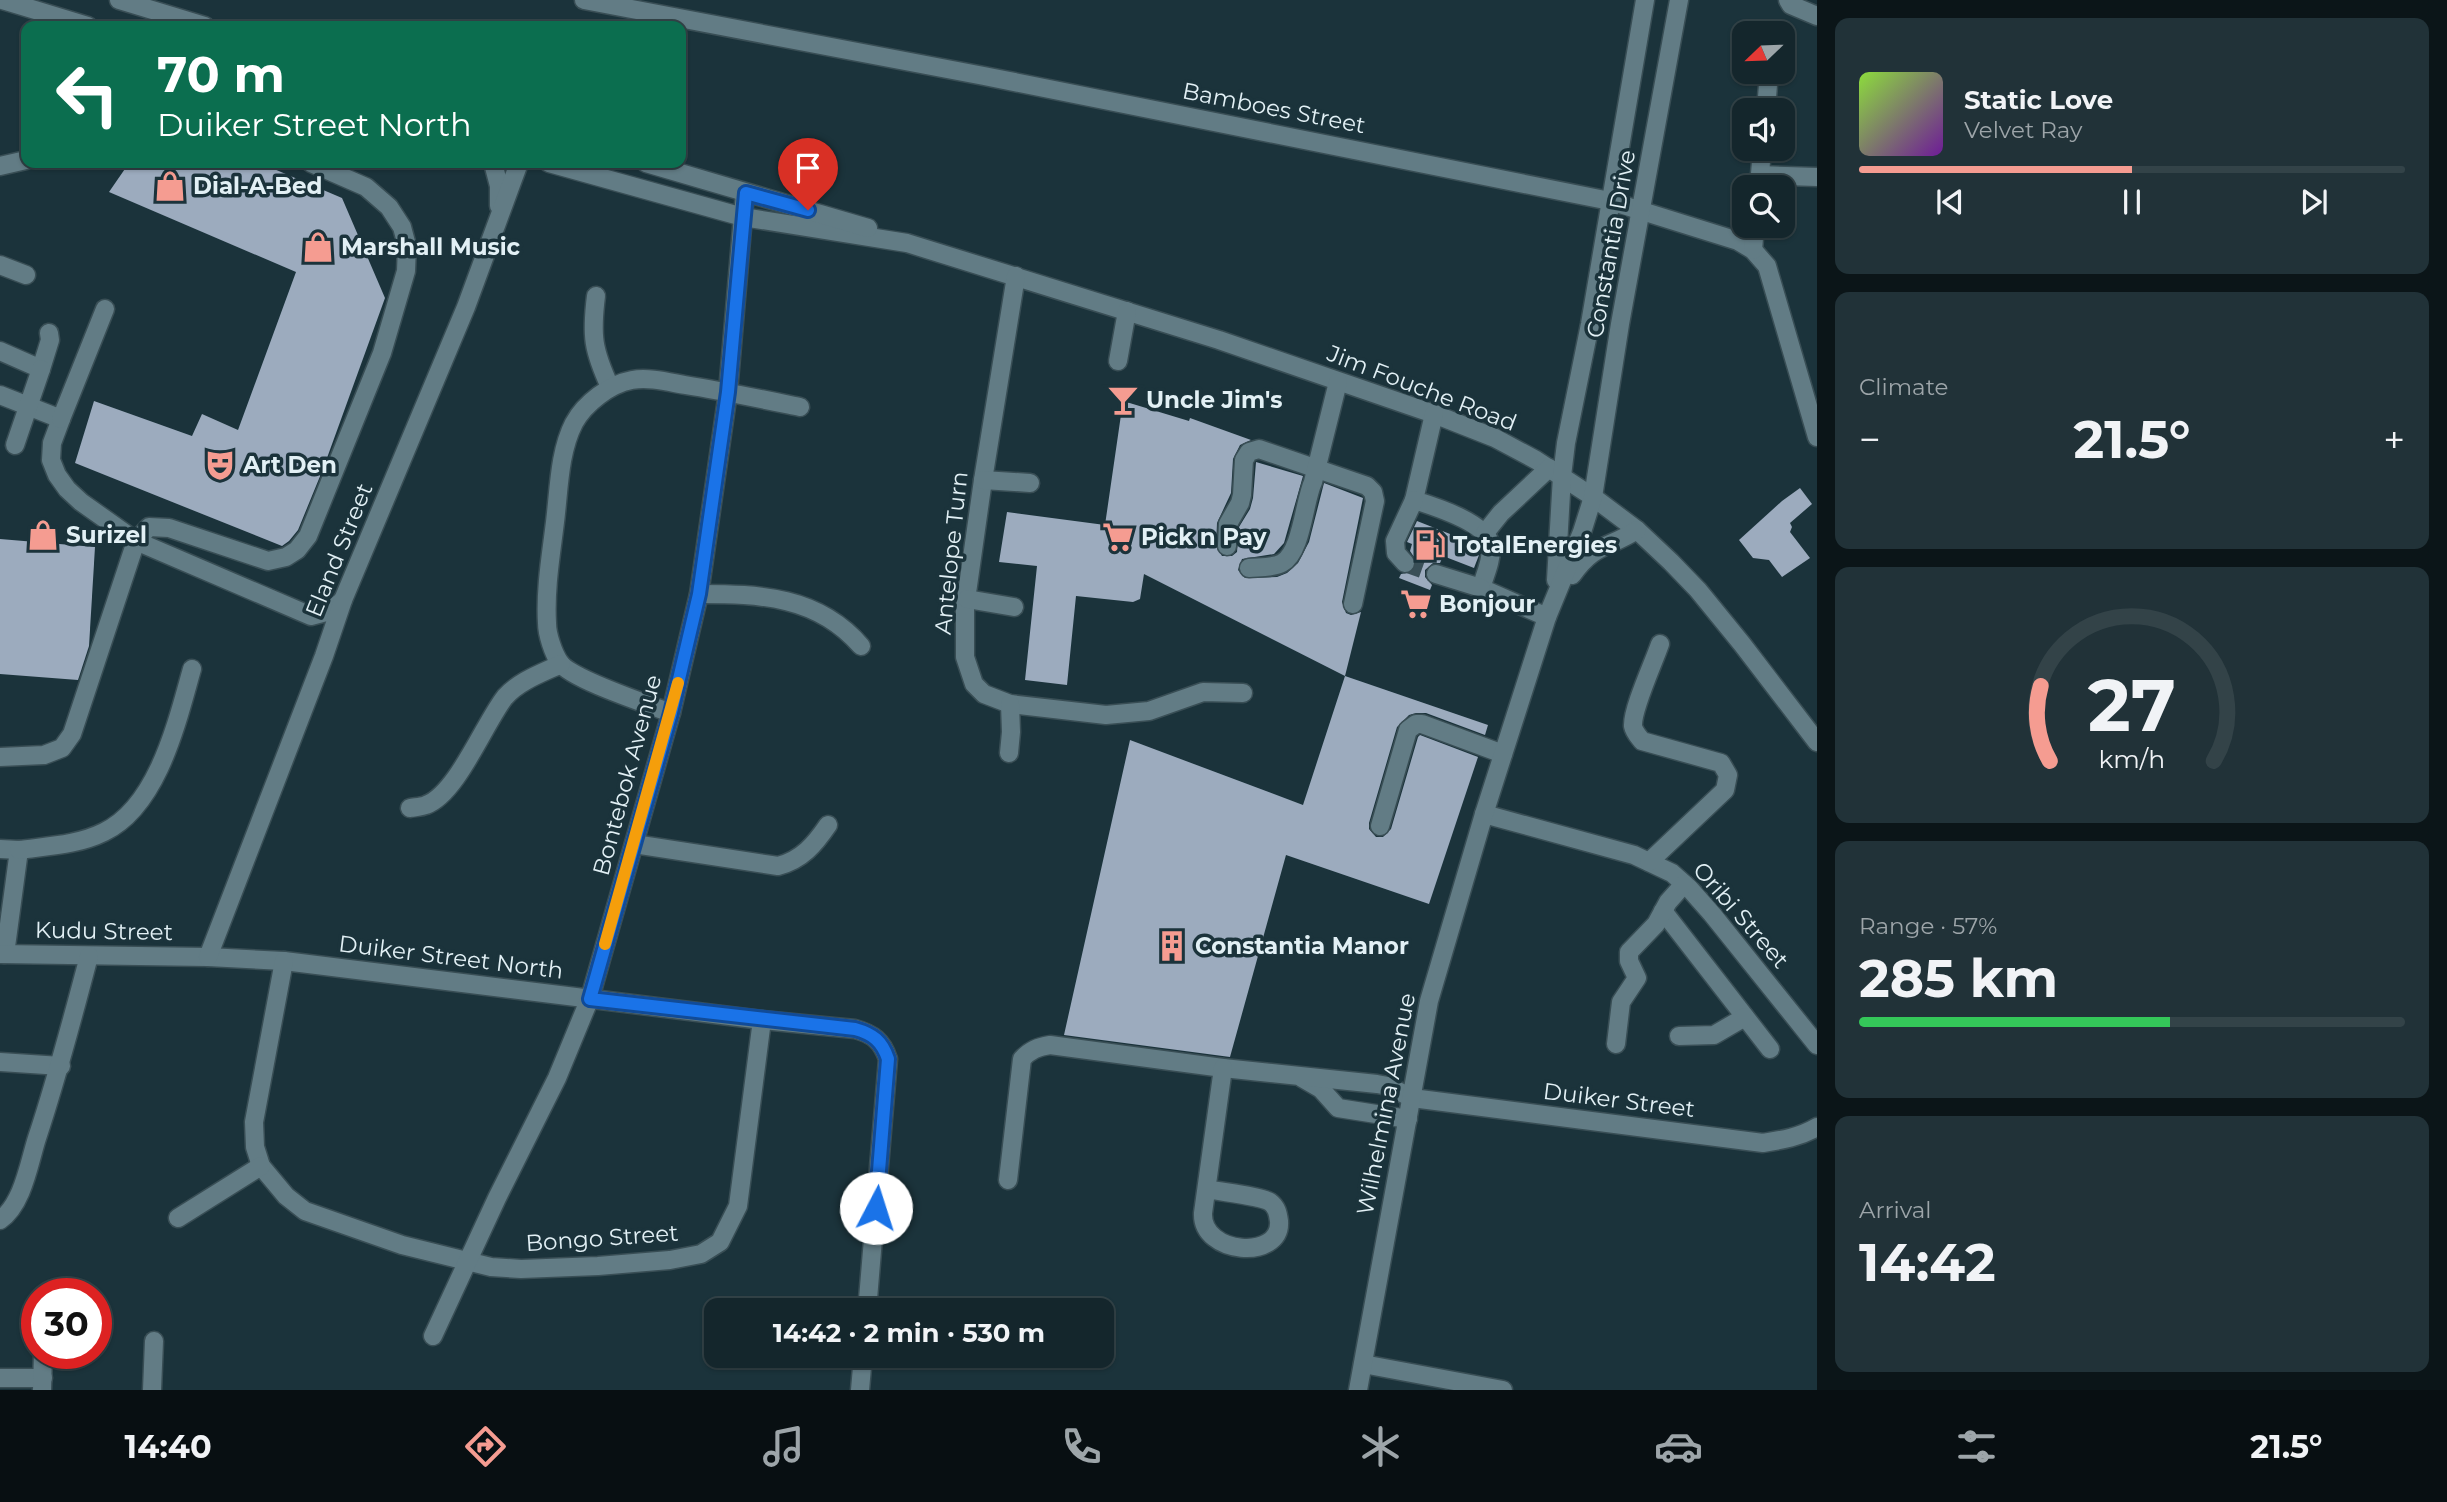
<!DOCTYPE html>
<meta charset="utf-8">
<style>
:root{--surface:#14262c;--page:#213238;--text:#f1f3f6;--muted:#9da5a9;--line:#334348;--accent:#f59c91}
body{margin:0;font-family:Montserrat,sans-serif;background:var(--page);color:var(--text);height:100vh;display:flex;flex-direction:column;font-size:26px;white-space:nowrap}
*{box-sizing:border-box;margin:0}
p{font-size:23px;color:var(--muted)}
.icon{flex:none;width:38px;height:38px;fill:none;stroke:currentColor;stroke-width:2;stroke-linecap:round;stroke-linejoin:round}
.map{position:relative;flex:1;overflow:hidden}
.drawer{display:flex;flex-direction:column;gap:18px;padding:18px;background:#0b1518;width:630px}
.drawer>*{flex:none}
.guide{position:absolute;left:21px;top:21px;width:665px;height:147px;border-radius:14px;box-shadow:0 2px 5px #0004,0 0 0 2px var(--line);background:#0b6e4f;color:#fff;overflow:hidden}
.needle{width:46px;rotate:247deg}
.buttons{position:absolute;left:1732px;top:21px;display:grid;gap:14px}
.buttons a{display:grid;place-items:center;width:63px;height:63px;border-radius:14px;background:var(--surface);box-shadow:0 2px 5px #0004,0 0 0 2px var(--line);font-size:35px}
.speed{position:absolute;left:21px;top:1278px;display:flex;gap:14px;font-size:35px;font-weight:700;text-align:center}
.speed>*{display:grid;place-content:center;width:91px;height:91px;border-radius:50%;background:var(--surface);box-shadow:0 2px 5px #0004,0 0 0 2px var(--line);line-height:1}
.speed .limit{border:10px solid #d22;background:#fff;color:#111}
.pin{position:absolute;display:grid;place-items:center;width:60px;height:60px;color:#fff;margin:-72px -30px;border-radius:50% 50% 50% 0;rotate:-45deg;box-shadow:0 0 7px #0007}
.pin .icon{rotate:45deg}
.me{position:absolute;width:77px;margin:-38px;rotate:5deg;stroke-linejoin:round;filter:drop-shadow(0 0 5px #0008)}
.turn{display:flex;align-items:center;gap:24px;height:147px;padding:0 21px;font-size:32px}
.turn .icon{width:91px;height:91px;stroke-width:2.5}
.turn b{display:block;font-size:49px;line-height:60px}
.big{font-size:52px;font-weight:700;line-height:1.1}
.drawer .widget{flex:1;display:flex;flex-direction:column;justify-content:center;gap:10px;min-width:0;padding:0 24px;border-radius:14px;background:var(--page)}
.drawer .dial{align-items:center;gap:0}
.dial svg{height:182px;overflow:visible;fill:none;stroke:var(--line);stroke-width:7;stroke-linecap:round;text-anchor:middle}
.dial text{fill:var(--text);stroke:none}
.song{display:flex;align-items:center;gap:21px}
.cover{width:84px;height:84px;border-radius:10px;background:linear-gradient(135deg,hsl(90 70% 55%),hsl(280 70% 35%))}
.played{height:7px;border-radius:4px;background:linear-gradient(90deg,var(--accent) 50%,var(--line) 50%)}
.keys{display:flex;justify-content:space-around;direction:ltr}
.heat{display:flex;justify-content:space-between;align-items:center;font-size:38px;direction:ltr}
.charge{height:10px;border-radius:5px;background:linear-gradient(90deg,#34c759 57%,var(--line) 0)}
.trip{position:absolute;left:704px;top:1298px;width:410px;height:70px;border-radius:14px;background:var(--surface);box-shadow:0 2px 5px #0004,0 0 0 2px var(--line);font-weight:700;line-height:70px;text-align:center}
.dock{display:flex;height:112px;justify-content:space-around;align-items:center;background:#080f12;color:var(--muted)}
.dock .icon{width:49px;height:49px}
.dock .current{color:var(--accent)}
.dock b{font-size:32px;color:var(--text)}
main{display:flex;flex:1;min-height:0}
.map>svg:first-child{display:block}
</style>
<main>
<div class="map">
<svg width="1817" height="1390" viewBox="0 0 1817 1390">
<rect width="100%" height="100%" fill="#1b333b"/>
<g fill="#9cabbe">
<path d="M129,163H260L342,198L385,298L323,469L298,530L289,541L282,546L75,463L94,401L192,436L202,414L238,430L296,272L109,192Z"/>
<path d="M1123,401L1189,421L1190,418L1251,440L1240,445L1233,459L1231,493L1217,523L1216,546L1222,556H1232L1237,552L1239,527L1250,509L1253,498L1256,462L1303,476L1284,543L1274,554L1242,559L1238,570L1245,578L1277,577L1287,573L1298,563L1309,542L1324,483L1363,498L1342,602L1346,613L1351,615L1361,612L1345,676L1144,574L1140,599L1133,602L1076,596L1067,685L1025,680L1037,566L999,562L1007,512L1105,525Z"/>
<path d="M1800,488L1812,504L1790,523L1792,527L1790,532L1810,558L1782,577L1769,560L1753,558L1739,540L1782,501Z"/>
<path d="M1417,521L1478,545L1479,555L1474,568L1443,556L1440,563H1433L1425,570V577L1432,585L1430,590L1399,578L1401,574L1412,572L1416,566V560L1410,551L1412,544L1407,542Z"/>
<path d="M0,539L95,547L89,646L78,680L0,674Z"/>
<path d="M1345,676L1488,725L1485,735L1426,713H1416L1409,715L1397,727L1369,823V829L1376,837H1383L1391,829L1418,737L1420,735L1478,757L1429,904L1286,855L1230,1057L1064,1035L1130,740L1303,805Z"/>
</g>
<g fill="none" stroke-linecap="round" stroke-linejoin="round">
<path stroke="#394f57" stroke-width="18" stroke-dasharray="18 9" stroke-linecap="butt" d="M1405,563L1436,574"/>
<defs>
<g id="minor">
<path d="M2,0L88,26"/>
<path d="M119,0L205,26"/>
<path d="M584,0L984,76L1610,201L1738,241L1753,250L1767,266L1817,437"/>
<path d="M1788,0L1791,5L1817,16"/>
<path d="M1766,110L1769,72"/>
<path d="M493,163L499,186V206"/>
<path d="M549,163L743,217L907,243L1219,340L1434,414L1495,438L1536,460L1593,497L1637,530L1671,562L1698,590L1742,644L1817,742"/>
<path d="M646,163L868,228"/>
<path d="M0,166L26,160"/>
<path d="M1760,175L1817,177"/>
<path d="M1759,187L1762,149"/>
<path d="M1753,250L1755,226"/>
<path d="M0,265L26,275"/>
<path d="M1016,276L983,480L965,607V657L974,684L984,694L1010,704L1106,715L1149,711L1203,692L1243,693"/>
<path d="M596,296C591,336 593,350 610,387"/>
<path d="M0,351L41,369L50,340L49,333"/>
<path d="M1118,361L1127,311"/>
<path d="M0,395L61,419L52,443L51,460L57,475L67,489L81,502L136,541L311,616L330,611L343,600"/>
<path d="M1434,414L1414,500C1433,506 1488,523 1491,546C1492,560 1485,575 1481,588L1547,617"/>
<path d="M61,419L105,309"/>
<path d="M15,445L41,369"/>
<path d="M983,480L1030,483"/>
<path d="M1485,533L1501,513L1549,468"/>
<path d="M1227,546L1228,524L1240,503L1242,495L1244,460L1249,452L1259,449L1367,486L1373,492L1375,501L1353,604"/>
<path d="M1405,563L1396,553L1395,541L1414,500"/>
<path d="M1249,568C1259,567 1273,568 1282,563C1302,552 1304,501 1313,482L1338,382"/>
<path d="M1436,574L1481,588"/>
<path d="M1572,575C1595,543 1607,549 1637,530"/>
<path d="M1556,580L1562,476L1566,443L1590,324L1645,0"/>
<path d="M699,594C760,594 818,596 861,646"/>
<path d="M967,599L1014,607"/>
<path d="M671,713C648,704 573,680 560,663C553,653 547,634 547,623C545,589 551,555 555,522C559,490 559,452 574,423C585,403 610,384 632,380C649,377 668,382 685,385C723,391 761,399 800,407"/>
<path d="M1009,753L1011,732L1010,704"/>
<path d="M0,757L44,755L62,748L72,734L136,541L149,527L169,528L268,561L286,557L297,550L308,536L382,353L406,271L407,246L402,227L389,207L366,187L311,163"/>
<path d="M410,808C415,807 421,807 426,805C457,794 485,722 505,697C519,681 542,673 561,664"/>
<path d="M1484,814L1634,855L1672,873L1689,888L1712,914L1817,1045"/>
<path d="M1380,826L1408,730L1416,724H1422L1503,754"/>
<path d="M634,844L778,866C802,860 815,844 828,825"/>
<path d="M0,849L19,850L5,954"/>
<path d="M19,850C48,846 78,845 104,832C158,806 177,722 192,669"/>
<path d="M1649,862L1725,790L1728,775L1721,763L1642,741C1639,737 1634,732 1633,726C1632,709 1654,662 1660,644"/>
<path d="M1663,911L1770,1049"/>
<path d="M0,954L208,957L284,961L762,1020L855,1029C873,1034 882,1041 888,1059L867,1311"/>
<path d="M208,957L324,656L343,600L466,307L519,163"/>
<path d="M284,961L254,1122L255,1147L261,1166L286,1196L305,1211L402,1245L491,1267L521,1269L598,1266L670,1260L701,1254L720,1242L738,1206L762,1020"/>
<path d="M1679,1036L1714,1035L1745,1017"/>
<path d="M1616,1044L1621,1002L1637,978L1629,961V952L1656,924L1668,902L1684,884"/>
<path d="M0,1062L61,1066"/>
<path d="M1302,1078L1321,1089L1338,1108L1408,1119"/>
<path d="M1008,1180L1022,1059C1030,1050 1038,1047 1050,1045L1223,1068L1377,1084L1388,1086L1412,1098L1763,1143C1782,1140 1800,1137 1817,1127"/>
<path d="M1207,1189C1220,1192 1261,1196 1270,1202C1277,1207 1278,1214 1279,1221C1282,1261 1201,1255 1203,1213L1223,1068"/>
<path d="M178,1218L261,1166"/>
<path d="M0,1220C23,1204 29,1163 37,1138C57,1078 73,1017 89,956"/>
<path d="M433,1336L497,1198L557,1078L590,998L671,713L699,594L728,392L745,193"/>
<path d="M1363,1364L1503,1390"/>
<path d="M0,1378H43"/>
<path d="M42,1390L43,1353"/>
<path d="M152,1390L154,1341"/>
<path d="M860,1390L863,1356"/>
<path d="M1358,1390L1429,1001L1484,814L1547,617L1582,532L1593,497L1620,324L1679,0"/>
</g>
</defs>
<use href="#minor" stroke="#394e55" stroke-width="21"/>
<use href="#minor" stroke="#627c85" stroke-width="18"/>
</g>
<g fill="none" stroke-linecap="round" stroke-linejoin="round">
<defs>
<path id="route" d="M808,210L746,193L728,392L699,594L671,713L590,999L855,1029C873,1034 882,1041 888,1059L876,1208"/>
</defs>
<use href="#route" stroke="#114b97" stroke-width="18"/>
<use href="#route" stroke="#1a73e8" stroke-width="12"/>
<path stroke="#f59e0b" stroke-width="12" d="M605,944L678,683"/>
</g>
<defs>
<symbol id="shop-bare" viewBox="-9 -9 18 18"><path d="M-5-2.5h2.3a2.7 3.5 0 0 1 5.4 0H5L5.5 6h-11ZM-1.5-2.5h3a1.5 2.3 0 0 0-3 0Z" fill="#f59c91" stroke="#1b333b" stroke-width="2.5" paint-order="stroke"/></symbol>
<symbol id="bar-bare" viewBox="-9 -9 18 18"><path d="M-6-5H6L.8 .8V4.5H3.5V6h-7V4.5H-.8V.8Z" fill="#f59c91" stroke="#1b333b" stroke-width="2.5" paint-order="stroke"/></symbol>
<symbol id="theatre-bare" viewBox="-9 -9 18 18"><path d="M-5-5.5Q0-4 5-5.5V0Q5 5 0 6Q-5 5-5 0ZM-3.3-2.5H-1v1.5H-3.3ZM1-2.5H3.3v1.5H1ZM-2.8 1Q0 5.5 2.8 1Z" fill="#f59c91" stroke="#1b333b" stroke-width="2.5" paint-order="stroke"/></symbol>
<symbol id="supermarket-bare" viewBox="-9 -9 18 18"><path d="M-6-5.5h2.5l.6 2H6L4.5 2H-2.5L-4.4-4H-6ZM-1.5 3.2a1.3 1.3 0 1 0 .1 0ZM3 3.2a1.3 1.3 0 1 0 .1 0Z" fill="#f59c91" stroke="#1b333b" stroke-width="2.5" paint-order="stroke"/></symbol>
<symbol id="fuel-bare" viewBox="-9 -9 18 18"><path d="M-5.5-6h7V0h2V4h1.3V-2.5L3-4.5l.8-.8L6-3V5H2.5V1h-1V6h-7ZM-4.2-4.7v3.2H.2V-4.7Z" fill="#f59c91" stroke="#1b333b" stroke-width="2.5" paint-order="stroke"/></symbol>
<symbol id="building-bare" viewBox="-9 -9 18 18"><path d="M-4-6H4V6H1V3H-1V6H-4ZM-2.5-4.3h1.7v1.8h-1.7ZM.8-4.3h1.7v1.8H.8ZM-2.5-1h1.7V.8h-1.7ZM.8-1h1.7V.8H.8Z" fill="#f59c91" stroke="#1b333b" stroke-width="2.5" paint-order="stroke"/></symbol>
</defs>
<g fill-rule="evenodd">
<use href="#shop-bare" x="148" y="164" width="44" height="44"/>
<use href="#shop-bare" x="296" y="225" width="44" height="44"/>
<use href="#bar-bare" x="1101" y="378" width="44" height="44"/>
<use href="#theatre-bare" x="198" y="443" width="44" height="44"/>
<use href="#shop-bare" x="21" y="513" width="44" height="44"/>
<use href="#supermarket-bare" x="1096" y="515" width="44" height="44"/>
<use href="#fuel-bare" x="1408" y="523" width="44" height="44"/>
<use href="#supermarket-bare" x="1394" y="582" width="44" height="44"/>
<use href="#building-bare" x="1150" y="924" width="44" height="44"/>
</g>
<g text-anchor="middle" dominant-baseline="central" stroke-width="7" stroke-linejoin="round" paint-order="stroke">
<g font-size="23" fill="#e2f0f5" stroke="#1b333b">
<text transform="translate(1274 108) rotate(11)">Bamboes Street</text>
<text transform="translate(1611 244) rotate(-80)">Constantia Drive</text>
<text transform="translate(1422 388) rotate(21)">Jim Fouche Road</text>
<text transform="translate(339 550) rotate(-68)">Eland Street</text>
<text transform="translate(951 553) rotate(-84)">Antelope Turn</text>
<text transform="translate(627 775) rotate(-75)">Bontebok Avenue</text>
<text transform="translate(1741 915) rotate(49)">Oribi Street</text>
<text transform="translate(104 931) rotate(1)">Kudu Street</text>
<text transform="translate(451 957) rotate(7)">Duiker Street North</text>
<text transform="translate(1619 1100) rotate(7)">Duiker Street</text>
<text transform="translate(1386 1104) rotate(-79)">Wilhelmina Avenue</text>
<text transform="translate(602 1238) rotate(-4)">Bongo Street</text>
</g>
<g font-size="23" font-weight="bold" fill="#e2f0f5" stroke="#1b333b" text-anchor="start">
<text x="193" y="186">Dial-A-Bed</text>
<text x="341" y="247">Marshall Music</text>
<text x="1146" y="400">Uncle Jim's</text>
<text x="243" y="465">Art Den</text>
<text x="66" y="535">Surizel</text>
<text x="1141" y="537">Pick n Pay</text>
<text x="1453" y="545">TotalEnergies</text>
<text x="1439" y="604">Bonjour</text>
<text x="1195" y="946">Constantia Manor</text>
</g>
</g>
</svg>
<div class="buttons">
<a><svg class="needle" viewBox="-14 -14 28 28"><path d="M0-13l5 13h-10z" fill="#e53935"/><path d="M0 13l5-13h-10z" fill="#9da5a9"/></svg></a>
<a><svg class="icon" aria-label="sound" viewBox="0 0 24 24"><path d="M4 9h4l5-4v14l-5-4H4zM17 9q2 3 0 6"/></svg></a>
<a><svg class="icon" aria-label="search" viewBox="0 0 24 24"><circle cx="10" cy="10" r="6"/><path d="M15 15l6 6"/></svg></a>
</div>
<div class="speed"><div class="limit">30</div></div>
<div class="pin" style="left:808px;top:210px;background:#d93025"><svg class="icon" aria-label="arrive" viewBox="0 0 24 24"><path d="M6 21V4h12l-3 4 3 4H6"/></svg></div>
<svg class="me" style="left:876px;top:1208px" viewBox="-20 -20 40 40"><circle r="19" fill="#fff"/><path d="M0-13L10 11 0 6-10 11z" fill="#1a73e8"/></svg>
<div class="trip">14:42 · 2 min · 530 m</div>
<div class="guide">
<div class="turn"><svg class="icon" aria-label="left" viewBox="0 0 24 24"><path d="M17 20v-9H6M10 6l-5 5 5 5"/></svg><div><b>70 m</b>Duiker Street North</div></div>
</div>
</div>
<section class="drawer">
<div class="widget">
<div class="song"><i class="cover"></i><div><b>Static Love</b><p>Velvet Ray</p></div></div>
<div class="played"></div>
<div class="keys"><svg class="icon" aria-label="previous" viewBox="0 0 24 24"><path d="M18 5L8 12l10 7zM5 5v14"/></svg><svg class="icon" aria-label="pause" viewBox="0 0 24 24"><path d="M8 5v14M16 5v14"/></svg><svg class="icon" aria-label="next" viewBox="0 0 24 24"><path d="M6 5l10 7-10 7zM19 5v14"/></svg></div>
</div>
<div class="widget"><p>Climate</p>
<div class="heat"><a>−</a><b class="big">21.5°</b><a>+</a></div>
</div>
<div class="widget dial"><svg viewBox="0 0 100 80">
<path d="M14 69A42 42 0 1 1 86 69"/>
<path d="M14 69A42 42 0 0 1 10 36" stroke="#f59c91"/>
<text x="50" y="56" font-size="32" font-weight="700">27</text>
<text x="50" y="72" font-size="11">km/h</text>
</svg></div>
<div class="widget"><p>Range · 57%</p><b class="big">285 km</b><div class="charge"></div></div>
<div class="widget"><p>Arrival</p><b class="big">14:42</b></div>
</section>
</main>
<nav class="dock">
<b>14:40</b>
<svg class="icon current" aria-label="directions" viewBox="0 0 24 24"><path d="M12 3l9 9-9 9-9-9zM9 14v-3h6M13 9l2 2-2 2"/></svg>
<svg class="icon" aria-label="music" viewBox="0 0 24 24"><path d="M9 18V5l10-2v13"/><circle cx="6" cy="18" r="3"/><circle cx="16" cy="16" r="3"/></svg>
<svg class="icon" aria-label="phone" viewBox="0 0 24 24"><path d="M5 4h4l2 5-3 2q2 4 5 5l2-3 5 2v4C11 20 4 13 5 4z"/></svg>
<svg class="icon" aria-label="climate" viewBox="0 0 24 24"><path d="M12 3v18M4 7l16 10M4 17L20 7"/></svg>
<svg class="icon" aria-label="car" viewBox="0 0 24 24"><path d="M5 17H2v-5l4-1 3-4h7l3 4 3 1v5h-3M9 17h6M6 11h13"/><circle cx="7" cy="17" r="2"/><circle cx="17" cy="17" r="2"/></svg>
<svg class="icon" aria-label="filters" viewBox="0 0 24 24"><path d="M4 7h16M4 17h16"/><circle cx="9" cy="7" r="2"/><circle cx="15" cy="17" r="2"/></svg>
<b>21.5°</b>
</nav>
